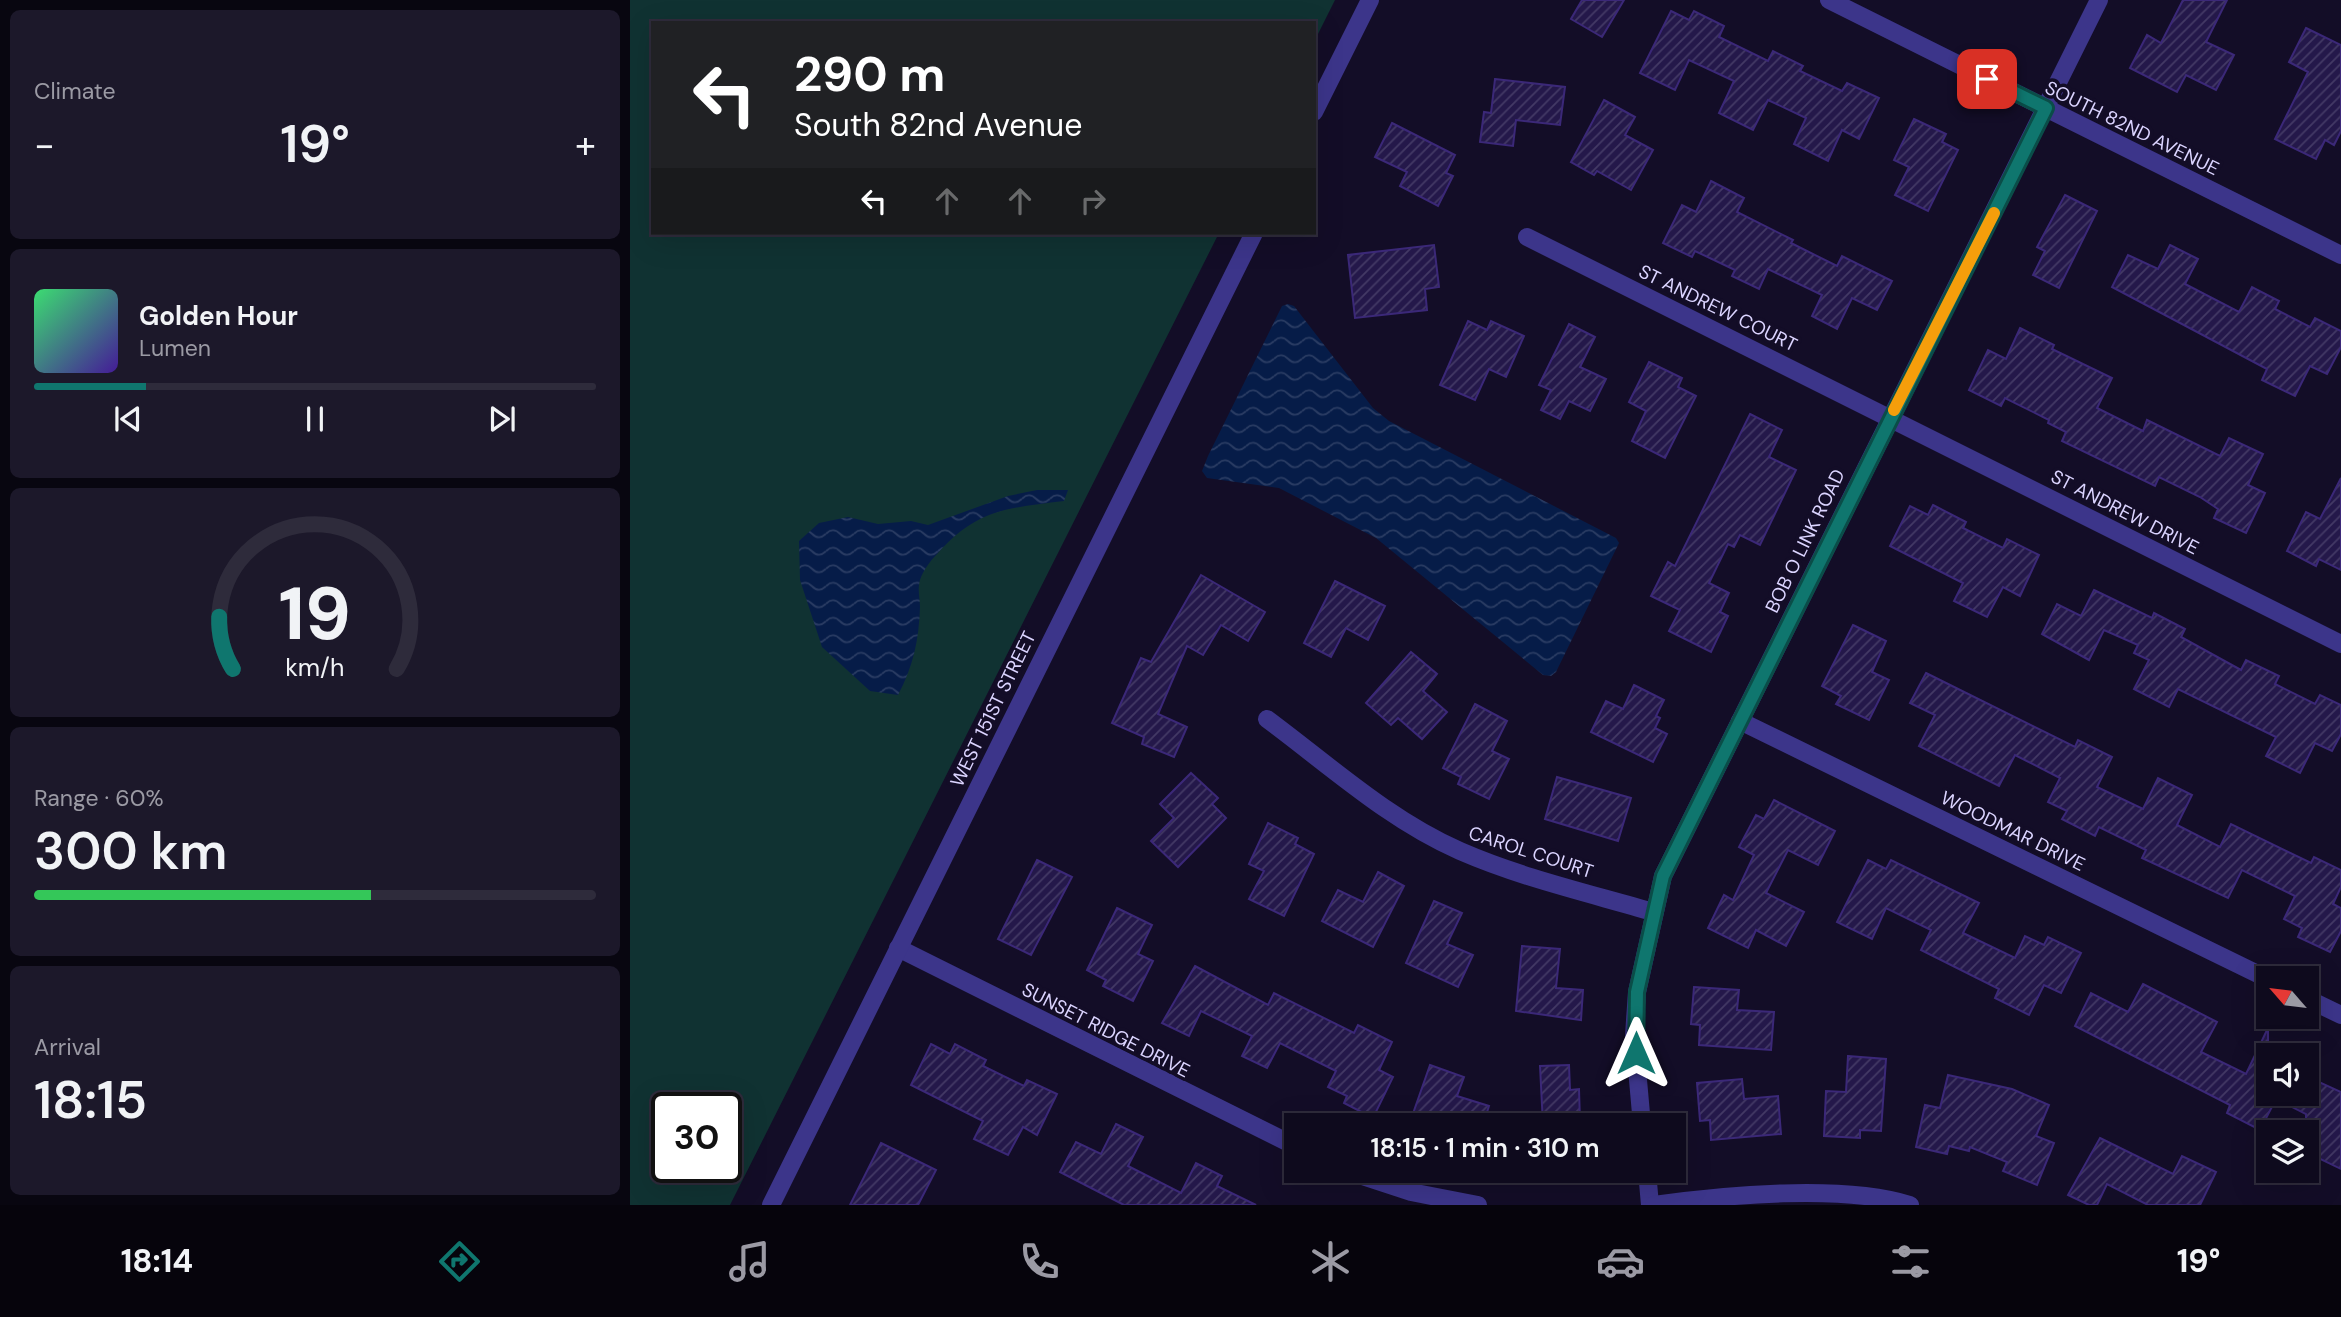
<!DOCTYPE html>
<meta charset="utf-8">
<style>
:root{--surface:#0e0a1d;--page:#1c182a;--text:#f1f3f6;--muted:#9b9aa4;--line:#2e2b3b;--accent:#0f766e}
body{margin:0;font-family:"DM Sans",sans-serif;background:var(--page);color:var(--text);height:100vh;display:flex;flex-direction:column;font-size:26px;white-space:nowrap}
*{box-sizing:border-box;margin:0}
p{font-size:23px;color:var(--muted)}
.icon{flex:none;width:38px;height:38px;fill:none;stroke:currentColor;stroke-width:2;stroke-linecap:round;stroke-linejoin:round}
.map{position:relative;flex:1;overflow:hidden}
.drawer{display:flex;flex-direction:column;gap:10px;padding:10px;background:#080610;width:630px}
.drawer>*{flex:none}
.hud{position:absolute;left:21px;top:21px;width:665px;height:214px;border-radius:0px;box-shadow:0 7px 28px #0002,0 0 0 2px var(--line);background:#202124;color:#fff;overflow:hidden}
.needle{width:46px;rotate:298deg}
.fabs{position:absolute;left:1626px;top:966px;display:grid;gap:14px}
.fabs a{display:grid;place-items:center;width:63px;height:63px;border-radius:0px;background:var(--surface);box-shadow:0 7px 28px #0002,0 0 0 2px var(--line);font-size:35px}
.speed{position:absolute;left:21px;top:1092px;display:flex;gap:14px;font-size:35px;font-weight:700;text-align:center}
.speed>*{display:grid;place-content:center;width:91px;height:91px;border-radius:50%;background:var(--surface);box-shadow:0 7px 28px #0002,0 0 0 2px var(--line);line-height:1}
.speed .limit{border:4px solid #111;border-radius:10px;background:#fff;color:#111}
.pin{position:absolute;display:grid;place-items:center;width:60px;height:60px;color:#fff;margin:-30px;border-radius:14px;box-shadow:0 4px 10px #0006}
.me{position:absolute;width:77px;margin:-38px;rotate:0deg;stroke-linejoin:round;filter:drop-shadow(0 0 5px #0008)}
.turn{display:flex;align-items:center;gap:24px;height:147px;padding:0 28px;font-size:32px}
.turn .icon{width:91px;height:91px;stroke-width:2.5}
.turn b{display:block;font-size:49px;line-height:60px}
.lanes{display:flex;align-items:center;height:66px;padding:0 28px;background:#0003;justify-content:center;gap:35px;direction:ltr}
.lanes .off{opacity:.35}
.big{font-size:52px;font-weight:600;line-height:1.1}
.drawer .card{flex:1;display:flex;flex-direction:column;justify-content:center;gap:10px;min-width:0;padding:0 24px;border-radius:10px;background:var(--page)}
.drawer .dial{align-items:center;gap:0}
.dial svg{height:182px;overflow:visible;fill:none;stroke:var(--line);stroke-width:7;stroke-linecap:round;text-anchor:middle}
.dial text{fill:var(--text);stroke:none}
.song{display:flex;align-items:center;gap:21px}
.cover{width:84px;height:84px;border-radius:10px;background:linear-gradient(135deg,hsl(140 70% 55%),hsl(260 70% 35%))}
.played{height:7px;border-radius:4px;background:linear-gradient(90deg,var(--accent) 20%,var(--line) 20%)}
.keys{display:flex;justify-content:space-around;direction:ltr}
.heat{display:flex;justify-content:space-between;align-items:center;font-size:38px;direction:ltr}
.charge{height:10px;border-radius:5px;background:linear-gradient(90deg,#34c759 60%,var(--line) 0)}
.trip{position:absolute;left:654px;top:1113px;width:402px;height:70px;border-radius:0px;background:var(--surface);box-shadow:0 7px 28px #0002,0 0 0 2px var(--line);font-weight:600;line-height:70px;text-align:center}
.dock{display:flex;height:112px;justify-content:space-around;align-items:center;background:#06040c;color:var(--muted)}
.dock .icon{width:49px;height:49px}
.dock .selected{color:var(--accent)}
.dock b{font-size:32px;color:var(--text)}
main{display:flex;flex:1;min-height:0}
.map>svg:first-child{display:block}
</style>
<main>
<section class="drawer">
<div class="card"><p>Climate</p>
<div class="heat"><a>−</a><b class="big">19°</b><a>+</a></div>
</div>
<div class="card">
<div class="song"><i class="cover"></i><div><b>Golden Hour</b><p>Lumen</p></div></div>
<div class="played"></div>
<div class="keys"><svg class="icon" aria-label="previous" viewBox="0 0 24 24"><path d="M18 5L8 12l10 7zM5 5v14"/></svg><svg class="icon" aria-label="pause" viewBox="0 0 24 24"><path d="M8 5v14M16 5v14"/></svg><svg class="icon" aria-label="next" viewBox="0 0 24 24"><path d="M6 5l10 7-10 7zM19 5v14"/></svg></div>
</div>
<div class="card dial"><svg viewBox="0 0 100 80">
<path d="M14 69A42 42 0 1 1 86 69"/>
<path d="M14 69A42 42 0 0 1 8 46" stroke="#0f766e"/>
<text x="50" y="56" font-size="32" font-weight="700">19</text>
<text x="50" y="72" font-size="11">km/h</text>
</svg></div>
<div class="card"><p>Range · 60%</p><b class="big">300 km</b><div class="charge"></div></div>
<div class="card"><p>Arrival</p><b class="big">18:15</b></div>
</section>
<div class="map">
<svg width="1711" height="1205" viewBox="0 0 1711 1205">
<defs>
<pattern id="water-waves" width="16" height="10" patternUnits="userSpaceOnUse" patternTransform="scale(1.75)"><rect width="16" height="10" fill="#061c48"/><path d="M0 5q4-4 8 0t8 0" fill="none" stroke="#2a3c63"/></pattern>
<pattern id="building-hatch" width="6" height="6" patternUnits="userSpaceOnUse" patternTransform="scale(1.75)"><rect width="6" height="6" fill="#24184a"/><path d="M-1 1l2-2M0 6l6-6M5 7l2-2" fill="none" stroke="#433965"/></pattern>
</defs>
<rect width="100%" height="100%" fill="#130d27"/>
<path fill="#103232" fill-rule="evenodd" d="M0,0H705L684,42V23H23V233H589L100,1205H0ZM37,1108H96V1167H37Z"/>
<g fill="url(#water-waves)">
<path d="M658,304L664,306L743,408L759,421L986,538L989,543L926,672L921,676L913,675L746,538L649,488L577,478L572,471L578,456L652,306Z"/>
<path d="M407,490H438L434,501C378,508 347,509 308,553C300,561 290,574 289,585C288,592 290,600 290,607C289,640 283,667 268,695L240,691L192,647L170,580L169,541L189,523L218,517L248,524L281,521L298,525L378,496Z"/>
</g>
<g fill="url(#building-hatch)" stroke="#3b2878" stroke-width="2">
<path d="M952,0H994L972,37L941,19Z"/>
<path d="M1553,0H1597L1576,42L1604,55L1586,90L1556,75L1547,92L1500,68L1517,35L1531,43Z"/>
<path d="M1041,11L1059,20L1064,11L1094,26L1089,37L1138,61L1143,51L1173,66L1170,71L1212,91L1217,83L1249,98L1229,139L1212,130L1198,161L1164,144L1176,118L1138,100L1123,130L1089,113L1104,81L1059,60L1045,90L1010,73Z"/>
<path d="M1676,28L1711,45V131L1704,145L1695,140L1686,159L1645,139L1678,72L1659,62Z"/>
<path d="M865,79L935,87L930,125L886,120L883,146L850,142L854,112L861,113Z"/>
<path d="M974,100L1005,117L995,135L1023,150L1001,190L967,171L964,175L941,162Z"/>
<path d="M1284,119L1316,134L1312,142L1328,150L1298,211L1265,195L1279,167L1264,160Z"/>
<path d="M762,123L825,155L816,173L823,176L808,206L770,186L777,172L745,157Z"/>
<path d="M1081,181L1114,198L1107,212L1163,240L1161,243L1207,266L1212,256L1262,281L1247,310L1222,298L1207,329L1182,316L1192,295L1138,269L1129,289L1102,276L1105,270L1065,251L1062,257L1033,243L1052,205L1066,212Z"/>
<path d="M1435,195L1467,211L1429,288L1403,275L1415,251L1407,247Z"/>
<path d="M804,245L809,287L795,289L797,310L725,318L718,255Z"/>
<path d="M1540,245L1568,259L1555,284L1609,312L1622,287L1649,301L1645,309L1680,327L1685,318L1711,331V347L1697,374L1680,366L1665,396L1632,380L1637,369L1482,287L1498,255L1528,269Z"/>
<path d="M838,321L857,330L861,321L894,336L876,377L859,369L845,400L810,385Z"/>
<path d="M939,324L965,337L950,367L976,379L960,411L939,401L930,419L911,410L921,390L909,385Z"/>
<path d="M1390,328L1424,345L1422,349L1482,378L1467,408L1513,431L1517,420L1590,456L1599,438L1633,454L1618,485L1635,493L1616,533L1584,518L1588,509L1570,497L1529,477L1525,486L1432,441L1436,432L1418,423L1419,420L1375,398L1371,406L1339,390L1358,350L1376,359Z"/>
<path d="M1019,362L1052,378L1048,387L1066,396L1035,458L1002,441L1016,411L999,402Z"/>
<path d="M1120,414L1152,430L1139,457L1166,470L1130,545L1110,535L1104,547L1098,544L1079,583L1099,593L1090,612L1098,616L1081,652L1039,631L1050,610L1021,596L1038,562L1045,566Z"/>
<path d="M1711,478V570L1689,559L1686,566L1657,551L1676,512L1690,519Z"/>
<path d="M1303,505L1336,522L1333,528L1373,548L1377,539L1409,555L1390,596L1373,587L1357,617L1324,601L1333,583L1260,546L1280,506L1298,515Z"/>
<path d="M571,575L635,612L618,641L591,625L573,655L557,646L528,714L557,727L544,757L512,744L514,737L482,723L511,658L521,662Z"/>
<path d="M705,581L755,606L738,640L716,628L701,657L674,643Z"/>
<path d="M1464,590L1522,618L1524,613L1555,629L1551,637L1611,670L1616,660L1649,676L1645,684L1685,704L1690,695L1711,705V734L1702,751L1685,743L1670,773L1636,756L1646,737L1548,689L1539,707L1504,689L1519,660L1504,653L1508,645L1474,630L1459,660L1412,634L1427,604L1451,616Z"/>
<path d="M1223,625L1256,641L1242,672L1259,680L1239,720L1206,704L1211,696L1192,686Z"/>
<path d="M781,652L807,674L793,691L817,712L792,739L768,718L761,725L736,703Z"/>
<path d="M1296,673L1445,747L1448,740L1482,757L1467,787L1513,809L1528,778L1562,795L1547,825L1590,847L1601,824L1681,863L1684,857L1711,870V887L1703,904L1711,908V931L1700,952L1668,937L1672,928L1654,919L1665,896L1612,870L1598,898L1512,858L1516,850L1469,827L1465,836L1432,819L1437,811L1418,802L1430,778L1385,755L1369,786L1289,746L1305,715L1280,703Z"/>
<path d="M1004,685L1034,700L1026,716L1030,718L1025,728L1037,734L1023,762L961,732L976,701L993,709Z"/>
<path d="M845,704L877,721L862,751L879,759L859,799L828,784L831,777L813,768Z"/>
<path d="M561,773L588,798L582,804L596,818L548,867L521,841L544,818L530,804Z"/>
<path d="M927,777L1001,798L988,841L915,819Z"/>
<path d="M1144,800L1205,831L1188,865L1158,850L1136,893L1174,912L1156,946L1126,930L1118,948L1078,928L1094,895L1103,900L1124,855L1109,847L1126,815L1134,819Z"/>
<path d="M638,823L668,838L665,844L684,854L654,916L619,899L634,871L619,864Z"/>
<path d="M407,860L442,877L401,955L368,939Z"/>
<path d="M1238,860L1256,869L1261,860L1349,903L1333,933L1385,958L1395,936L1414,945L1418,937L1451,953L1431,993L1414,985L1399,1015L1365,998L1369,989L1291,950L1301,930L1256,908L1242,939L1207,922Z"/>
<path d="M748,872L774,886L743,947L692,921L708,890L733,902Z"/>
<path d="M804,901L832,913L817,944L843,955L828,987L776,963Z"/>
<path d="M487,908L522,925L508,954L523,961L503,1001L473,986L476,980L457,970Z"/>
<path d="M892,946L930,949L926,988L953,990L951,1020L886,1011Z"/>
<path d="M565,966L638,1005L644,993L724,1033L728,1025L762,1042L749,1070L763,1077L743,1118L714,1103L717,1096L698,1087L706,1071L650,1043L637,1068L612,1056L622,1036L571,1011L559,1036L532,1023Z"/>
<path d="M1513,984L1587,1022L1571,1052L1616,1074L1638,1028V1094H1676V1076L1711,1092V1169L1676,1152V1114L1646,1099L1630,1130L1597,1113L1600,1105L1445,1026L1461,993L1498,1012Z"/>
<path d="M1064,987L1109,990L1107,1010L1144,1012L1141,1050L1069,1045L1070,1025L1061,1024Z"/>
<path d="M301,1044L320,1054L325,1044L356,1060L353,1066L394,1086L397,1080L427,1094L407,1135L393,1127L378,1155L344,1139L353,1121L281,1085Z"/>
<path d="M1218,1056L1256,1059L1251,1131L1230,1130V1138L1194,1136L1196,1091L1216,1092Z"/>
<path d="M800,1065L834,1077L827,1096L859,1106L853,1125H779Z"/>
<path d="M939,1065L940,1090L949,1089L950,1121L948,1125H913L910,1066Z"/>
<path d="M1318,1075L1382,1089L1419,1105L1406,1136L1424,1143L1407,1185L1373,1171L1377,1162L1340,1147L1339,1151L1319,1146L1317,1154L1286,1147L1295,1105L1310,1108Z"/>
<path d="M1112,1079L1114,1099L1148,1096L1151,1134L1081,1140L1080,1120L1070,1121L1067,1083Z"/>
<path d="M486,1124L513,1137L498,1166L551,1193L566,1163L592,1176L587,1186L626,1205H494L430,1172L446,1142L471,1154Z"/>
<path d="M1470,1138L1543,1174L1552,1156L1586,1172L1570,1205H1518L1477,1184L1467,1205H1459L1438,1195Z"/>
<path d="M251,1143L306,1170L288,1205H220Z"/>
</g>
<g fill="none" stroke-linecap="round" stroke-linejoin="round">
<g stroke="#3c358a" stroke-width="18">
<path d="M1199,0L1711,255"/>
<path d="M684,112L740,0"/>
<path d="M897,237L1711,644"/>
<path d="M637,719C699,765 759,820 830,851C892,878 958,893 1023,912"/>
<path d="M1110,721L1638,979"/>
<path d="M268,948L667,1147"/>
<path d="M1676,998L1711,1015"/>
<path d="M1012,1125L1004,1035L1007,992L1033,876L1469,0"/>
<path d="M717,1171L781,1192L848,1205"/>
<path d="M1017,1171L1020,1205"/>
<path d="M141,1205L624,233"/>
<path d="M1024,1205C1094,1195 1213,1184 1280,1205"/>
</g>
</g>
<g fill="none" stroke-linecap="round" stroke-linejoin="round">
<defs>
<path id="route" d="M1006,1053L1007,992L1033,876L1416,108L1357,79"/>
</defs>
<use href="#route" stroke="#0a4d48" stroke-width="18"/>
<use href="#route" stroke="#0f766e" stroke-width="12"/>
<path stroke="#f59e0b" stroke-width="12" d="M1264,410L1364,213"/>
</g>
<g text-anchor="middle" dominant-baseline="central" stroke-width="7" stroke-linejoin="round" paint-order="stroke">
<g font-size="19" fill="#dbd4ff" stroke="#130d27">
<text transform="translate(1502 128) rotate(26)">SOUTH 82ND AVENUE</text>
<text transform="translate(1088 308) rotate(26)">ST ANDREW COURT</text>
<text transform="translate(1495 512) rotate(27)">ST ANDREW DRIVE</text>
<text transform="translate(1175 541) rotate(-64)">BOB O LINK ROAD</text>
<text transform="translate(363 709) rotate(-64)">WEST 151ST STREET</text>
<text transform="translate(1383 831) rotate(26)">WOODMAR DRIVE</text>
<text transform="translate(901 852) rotate(18)">CAROL COURT</text>
<text transform="translate(476 1030) rotate(27)">SUNSET RIDGE DRIVE</text>
</g>
</g>
</svg>
<div class="fabs">
<a><svg class="needle" viewBox="-14 -14 28 28"><path d="M0-13l5 13h-10z" fill="#e53935"/><path d="M0 13l5-13h-10z" fill="#9b9aa4"/></svg></a>
<a><svg class="icon" aria-label="sound" viewBox="0 0 24 24"><path d="M4 9h4l5-4v14l-5-4H4zM17 9q2 3 0 6"/></svg></a>
<a><svg class="icon" aria-label="layers" viewBox="0 0 24 24"><path d="M12 4l9 5-9 5-9-5zM3 14l9 5 9-5"/></svg></a>
</div>
<div class="speed"><div class="limit">30</div></div>
<div class="pin" style="left:1357px;top:79px;background:#d93025"><svg class="icon" aria-label="arrive" viewBox="0 0 24 24"><path d="M6 21V4h12l-3 4 3 4H6"/></svg></div>
<svg class="me" style="left:1006px;top:1053px" viewBox="-20 -20 40 40"><path d="M0-17L14 15 0 8-14 15z" fill="#0f766e" stroke="#fff" stroke-width="4"/></svg>
<div class="trip">18:15 · 1 min · 310 m</div>
<div class="hud">
<div class="turn"><svg class="icon" aria-label="left" viewBox="0 0 24 24"><path d="M17 20v-9H6M10 6l-5 5 5 5"/></svg><div><b>290 m</b>South 82nd Avenue</div></div>
<div class="lanes"><svg class="icon" aria-label="left" viewBox="0 0 24 24"><path d="M17 20v-9H6M10 6l-5 5 5 5"/></svg><svg class="icon off" aria-label="ahead" viewBox="0 0 24 24"><path d="M12 20V5M6 11l6-6 6 6"/></svg><svg class="icon off" aria-label="ahead" viewBox="0 0 24 24"><path d="M12 20V5M6 11l6-6 6 6"/></svg><svg class="icon off" aria-label="right" viewBox="0 0 24 24"><path d="M7 20v-9h11M14 6l5 5-5 5"/></svg></div>
</div>
</div>
</main>
<nav class="dock">
<b>18:14</b>
<svg class="icon selected" aria-label="directions" viewBox="0 0 24 24"><path d="M12 3l9 9-9 9-9-9zM9 14v-3h6M13 9l2 2-2 2"/></svg>
<svg class="icon" aria-label="music" viewBox="0 0 24 24"><path d="M9 18V5l10-2v13"/><circle cx="6" cy="18" r="3"/><circle cx="16" cy="16" r="3"/></svg>
<svg class="icon" aria-label="phone" viewBox="0 0 24 24"><path d="M5 4h4l2 5-3 2q2 4 5 5l2-3 5 2v4C11 20 4 13 5 4z"/></svg>
<svg class="icon" aria-label="climate" viewBox="0 0 24 24"><path d="M12 3v18M4 7l16 10M4 17L20 7"/></svg>
<svg class="icon" aria-label="car" viewBox="0 0 24 24"><path d="M5 17H2v-5l4-1 3-4h7l3 4 3 1v5h-3M9 17h6M6 11h13"/><circle cx="7" cy="17" r="2"/><circle cx="17" cy="17" r="2"/></svg>
<svg class="icon" aria-label="filters" viewBox="0 0 24 24"><path d="M4 7h16M4 17h16"/><circle cx="9" cy="7" r="2"/><circle cx="15" cy="17" r="2"/></svg>
<b>19°</b>
</nav>
